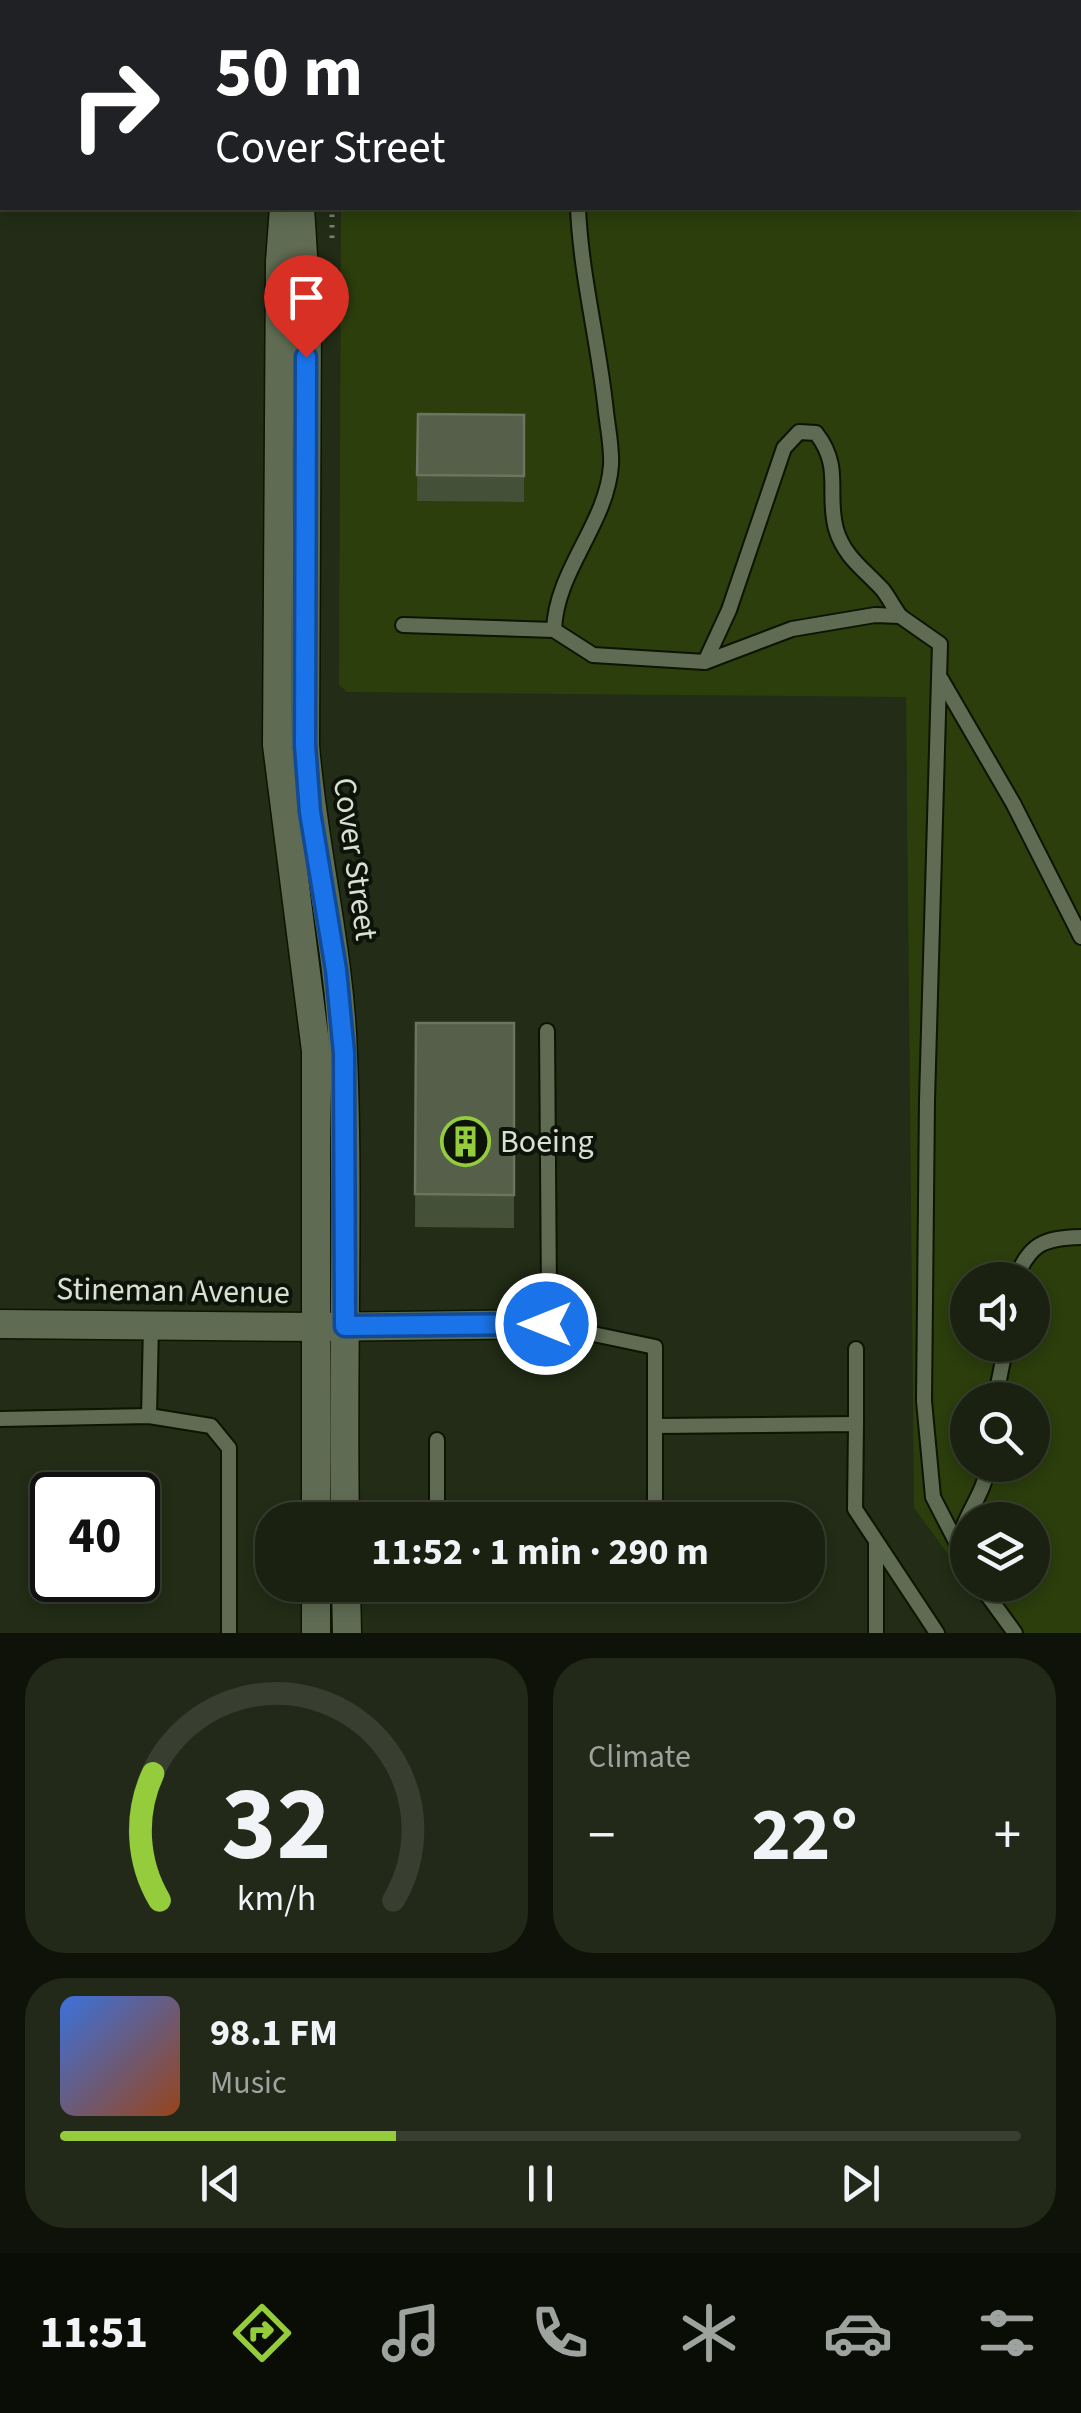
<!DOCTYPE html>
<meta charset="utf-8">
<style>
:root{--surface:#1a2110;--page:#232919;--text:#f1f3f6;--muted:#9fa39f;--line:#383e30;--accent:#95cc3b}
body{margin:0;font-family:"Source Sans 3",sans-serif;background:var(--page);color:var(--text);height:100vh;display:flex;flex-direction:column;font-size:38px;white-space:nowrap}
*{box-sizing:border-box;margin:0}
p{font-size:32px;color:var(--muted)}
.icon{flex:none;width:55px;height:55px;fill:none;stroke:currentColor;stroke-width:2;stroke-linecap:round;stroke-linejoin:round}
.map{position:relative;height:1633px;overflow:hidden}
.details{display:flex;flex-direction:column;gap:25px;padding:25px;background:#0e1209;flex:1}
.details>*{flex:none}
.hud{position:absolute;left:0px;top:0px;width:1082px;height:210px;box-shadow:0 5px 15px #0003,0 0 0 2px var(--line);background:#202124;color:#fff;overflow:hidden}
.controls{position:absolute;left:950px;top:1262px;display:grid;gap:20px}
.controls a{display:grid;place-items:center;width:100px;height:100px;border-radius:50%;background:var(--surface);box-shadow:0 5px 15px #0003,0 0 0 2px var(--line);font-size:50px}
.speed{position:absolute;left:30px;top:1472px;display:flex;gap:20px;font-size:50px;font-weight:700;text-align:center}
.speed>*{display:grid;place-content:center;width:130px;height:130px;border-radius:50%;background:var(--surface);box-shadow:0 5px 15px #0003,0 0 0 2px var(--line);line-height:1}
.speed .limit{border:5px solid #111;border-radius:15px;background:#fff;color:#111}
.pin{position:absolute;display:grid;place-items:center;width:85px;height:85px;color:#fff;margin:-102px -42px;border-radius:50% 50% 50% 0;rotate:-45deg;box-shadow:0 0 10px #0007}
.pin .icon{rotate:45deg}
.me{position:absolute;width:110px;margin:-55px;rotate:270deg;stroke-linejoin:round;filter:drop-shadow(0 0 8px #0008)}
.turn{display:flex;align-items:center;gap:35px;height:210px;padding:0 50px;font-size:45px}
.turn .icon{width:130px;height:130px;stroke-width:2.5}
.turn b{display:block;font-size:70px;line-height:85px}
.big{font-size:75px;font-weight:700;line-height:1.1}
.details .card{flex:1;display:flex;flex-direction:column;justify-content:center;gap:15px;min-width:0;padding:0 35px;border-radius:40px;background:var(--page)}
.details .dial{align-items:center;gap:0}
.dial svg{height:260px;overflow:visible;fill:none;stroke:var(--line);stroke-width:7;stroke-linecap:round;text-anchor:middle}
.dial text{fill:var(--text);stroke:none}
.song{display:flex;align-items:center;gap:30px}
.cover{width:120px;height:120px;border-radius:15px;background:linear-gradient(135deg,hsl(220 70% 55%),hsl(20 70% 35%))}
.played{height:10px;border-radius:5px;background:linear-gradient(90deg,var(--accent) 35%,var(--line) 35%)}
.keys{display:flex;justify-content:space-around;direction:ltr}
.heat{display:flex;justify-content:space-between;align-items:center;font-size:55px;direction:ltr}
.details .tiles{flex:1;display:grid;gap:25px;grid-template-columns:1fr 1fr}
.card:last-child{grid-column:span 2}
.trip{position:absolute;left:255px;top:1502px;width:570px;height:100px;border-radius:40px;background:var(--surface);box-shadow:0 5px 15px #0003,0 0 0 2px var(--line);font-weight:700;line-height:100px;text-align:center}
.dock{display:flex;height:160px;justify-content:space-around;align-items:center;background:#0a0d06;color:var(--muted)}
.dock .icon{width:70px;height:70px}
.dock .on{color:var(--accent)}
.dock b{font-size:45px;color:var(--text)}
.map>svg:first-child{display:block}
</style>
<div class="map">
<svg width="1081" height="1633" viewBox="0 0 1081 1633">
<rect width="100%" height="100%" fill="#222c16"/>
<path fill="#2b3e0c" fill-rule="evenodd" d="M342,0H1081V1633H1006L971,1585H1032V1520H968L967,1580L914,1508L906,697L347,692L339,685L341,208H1080V2ZM968,1280H1032V1345H968ZM968,1400H1032V1465H968Z"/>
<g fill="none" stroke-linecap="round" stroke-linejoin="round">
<defs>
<g id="service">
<path d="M563,0V2"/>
<path d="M0,65H2"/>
<path d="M403,625L554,630L593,655L705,662L792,629L875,615L900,616L940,644L927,1100L924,1401L933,1497L968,1565"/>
<path d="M554,630C556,570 607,524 611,465C612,448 608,429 606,412C599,343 581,277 578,208"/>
<path d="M705,662L729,610L784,448L799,432L816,433C843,468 826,492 836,529C844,557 865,570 883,590C889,598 894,608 900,616"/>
<path d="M941,679L1013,803L1081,937"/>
<path d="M1015,1280C1030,1244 1042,1238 1081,1237"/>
<path d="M995,1400L1006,1345"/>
<path d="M149,1416L151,1326"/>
<path d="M0,1419L149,1416L211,1426L229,1448V1633"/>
<path d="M856,1424V1349"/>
<path d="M655,1426L856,1424L855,1509L937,1633"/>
<path d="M437,1440V1517H655V1347L546,1324L549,1295L547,1031"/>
<path d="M960,1547C958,1521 985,1496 988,1465"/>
<path d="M980,1585L1015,1633"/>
<path d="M876,1633V1542"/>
</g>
<g id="tertiary">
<path d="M293,0V2"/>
<path d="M284,208L280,261L277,745L316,1051V1520"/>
<path d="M300,208L307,318L305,745C313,849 340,951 343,1055C349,1210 342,1365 345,1520"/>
<path d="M0,1324L316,1327L546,1324"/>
<path d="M346,1585L347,1633"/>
<path d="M316,1633V1585"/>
</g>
</defs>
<use href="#service" stroke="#0c1402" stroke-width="18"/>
<use href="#tertiary" stroke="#0c1402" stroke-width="31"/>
<g stroke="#78816f" stroke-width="5" stroke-dasharray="2.5 8" stroke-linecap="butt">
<path d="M333,2V0"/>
<path d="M332,238V208"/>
</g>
<use href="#service" stroke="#5f6b52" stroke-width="14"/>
<use href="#tertiary" stroke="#5f6b52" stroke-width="28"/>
</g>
<g fill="#455039">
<path d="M418,414L524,415V502L417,501Z"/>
<path d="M416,1023H514V1228L415,1227Z"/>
</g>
<g fill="#555f49" stroke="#6a745e" stroke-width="2.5">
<path d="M418,414L524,415V476L417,475Z"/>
<path d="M416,1023H514V1195L415,1194Z"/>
</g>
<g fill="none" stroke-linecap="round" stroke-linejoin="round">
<defs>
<path id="route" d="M306,357L305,745L310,812L336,970L344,1053L345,1326L546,1324"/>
</defs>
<use href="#route" stroke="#114b97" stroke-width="25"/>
<use href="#route" stroke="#1a73e8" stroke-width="18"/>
</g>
<defs>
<symbol id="building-ring" viewBox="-11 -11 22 22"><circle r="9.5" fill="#0e1309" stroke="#95cc3b" stroke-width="1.5"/><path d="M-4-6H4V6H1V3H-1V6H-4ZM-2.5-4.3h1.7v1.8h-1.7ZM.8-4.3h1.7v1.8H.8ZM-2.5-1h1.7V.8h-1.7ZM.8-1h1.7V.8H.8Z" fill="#95cc3b"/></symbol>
</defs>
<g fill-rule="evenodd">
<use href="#building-ring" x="438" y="1114" width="55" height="55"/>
</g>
<g text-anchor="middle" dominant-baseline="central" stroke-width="8" stroke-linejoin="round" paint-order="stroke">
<g font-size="32" fill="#d9e0d2" stroke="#0e1309">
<text transform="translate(355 859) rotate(82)">Cover Street</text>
<text transform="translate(173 1291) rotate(1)">Stineman Avenue</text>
</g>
<g font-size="32" fill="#d9e0d2" stroke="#0e1309" text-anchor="start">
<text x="500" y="1142">Boeing</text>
</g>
</g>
</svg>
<div class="controls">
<a><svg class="icon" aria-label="sound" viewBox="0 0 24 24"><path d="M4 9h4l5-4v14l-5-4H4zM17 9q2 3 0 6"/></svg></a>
<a><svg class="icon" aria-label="search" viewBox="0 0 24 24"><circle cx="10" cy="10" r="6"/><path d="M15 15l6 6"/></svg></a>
<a><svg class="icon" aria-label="layers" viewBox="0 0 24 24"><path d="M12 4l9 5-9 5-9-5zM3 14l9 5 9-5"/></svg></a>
</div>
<div class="speed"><div class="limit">40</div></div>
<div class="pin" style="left:306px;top:357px;background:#d93025"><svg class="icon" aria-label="arrive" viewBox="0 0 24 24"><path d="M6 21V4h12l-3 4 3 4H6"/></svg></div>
<svg class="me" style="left:546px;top:1324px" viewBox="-20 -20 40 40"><circle r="17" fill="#1a73e8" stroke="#fff" stroke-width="3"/><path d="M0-11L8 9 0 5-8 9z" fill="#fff"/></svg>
<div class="trip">11:52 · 1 min · 290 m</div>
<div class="hud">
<div class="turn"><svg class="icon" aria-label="right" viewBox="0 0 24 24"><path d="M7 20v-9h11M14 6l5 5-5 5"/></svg><div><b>50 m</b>Cover Street</div></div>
</div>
</div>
<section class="details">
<div class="tiles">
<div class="card dial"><svg viewBox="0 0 100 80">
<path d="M14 69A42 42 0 1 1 86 69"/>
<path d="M14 69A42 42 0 0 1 12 30" stroke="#95cc3b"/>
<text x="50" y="56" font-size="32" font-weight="700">32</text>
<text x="50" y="72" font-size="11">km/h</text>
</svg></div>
<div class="card"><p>Climate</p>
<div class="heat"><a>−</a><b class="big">22°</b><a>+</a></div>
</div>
<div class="card">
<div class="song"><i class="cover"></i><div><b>98.1 FM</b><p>Music</p></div></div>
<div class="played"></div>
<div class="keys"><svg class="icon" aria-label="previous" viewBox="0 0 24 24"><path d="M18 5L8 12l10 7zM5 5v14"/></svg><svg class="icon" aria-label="pause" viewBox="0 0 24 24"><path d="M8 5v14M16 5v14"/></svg><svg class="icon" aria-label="next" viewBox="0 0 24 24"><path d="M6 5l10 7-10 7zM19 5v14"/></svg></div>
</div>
</div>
</section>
<nav class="dock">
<b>11:51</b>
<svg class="icon on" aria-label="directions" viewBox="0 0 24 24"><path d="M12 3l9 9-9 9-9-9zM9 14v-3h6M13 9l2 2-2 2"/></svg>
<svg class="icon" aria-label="music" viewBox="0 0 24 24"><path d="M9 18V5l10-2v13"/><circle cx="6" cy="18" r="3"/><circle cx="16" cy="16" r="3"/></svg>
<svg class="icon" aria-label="phone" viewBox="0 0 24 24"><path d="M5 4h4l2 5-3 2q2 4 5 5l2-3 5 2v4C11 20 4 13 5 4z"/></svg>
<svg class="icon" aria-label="climate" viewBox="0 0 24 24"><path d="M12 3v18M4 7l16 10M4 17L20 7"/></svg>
<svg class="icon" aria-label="car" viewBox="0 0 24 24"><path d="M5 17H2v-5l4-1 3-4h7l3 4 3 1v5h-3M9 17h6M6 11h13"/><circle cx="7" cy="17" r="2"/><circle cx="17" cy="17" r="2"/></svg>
<svg class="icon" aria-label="filters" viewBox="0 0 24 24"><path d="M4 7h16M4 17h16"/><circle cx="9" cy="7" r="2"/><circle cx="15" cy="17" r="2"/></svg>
</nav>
